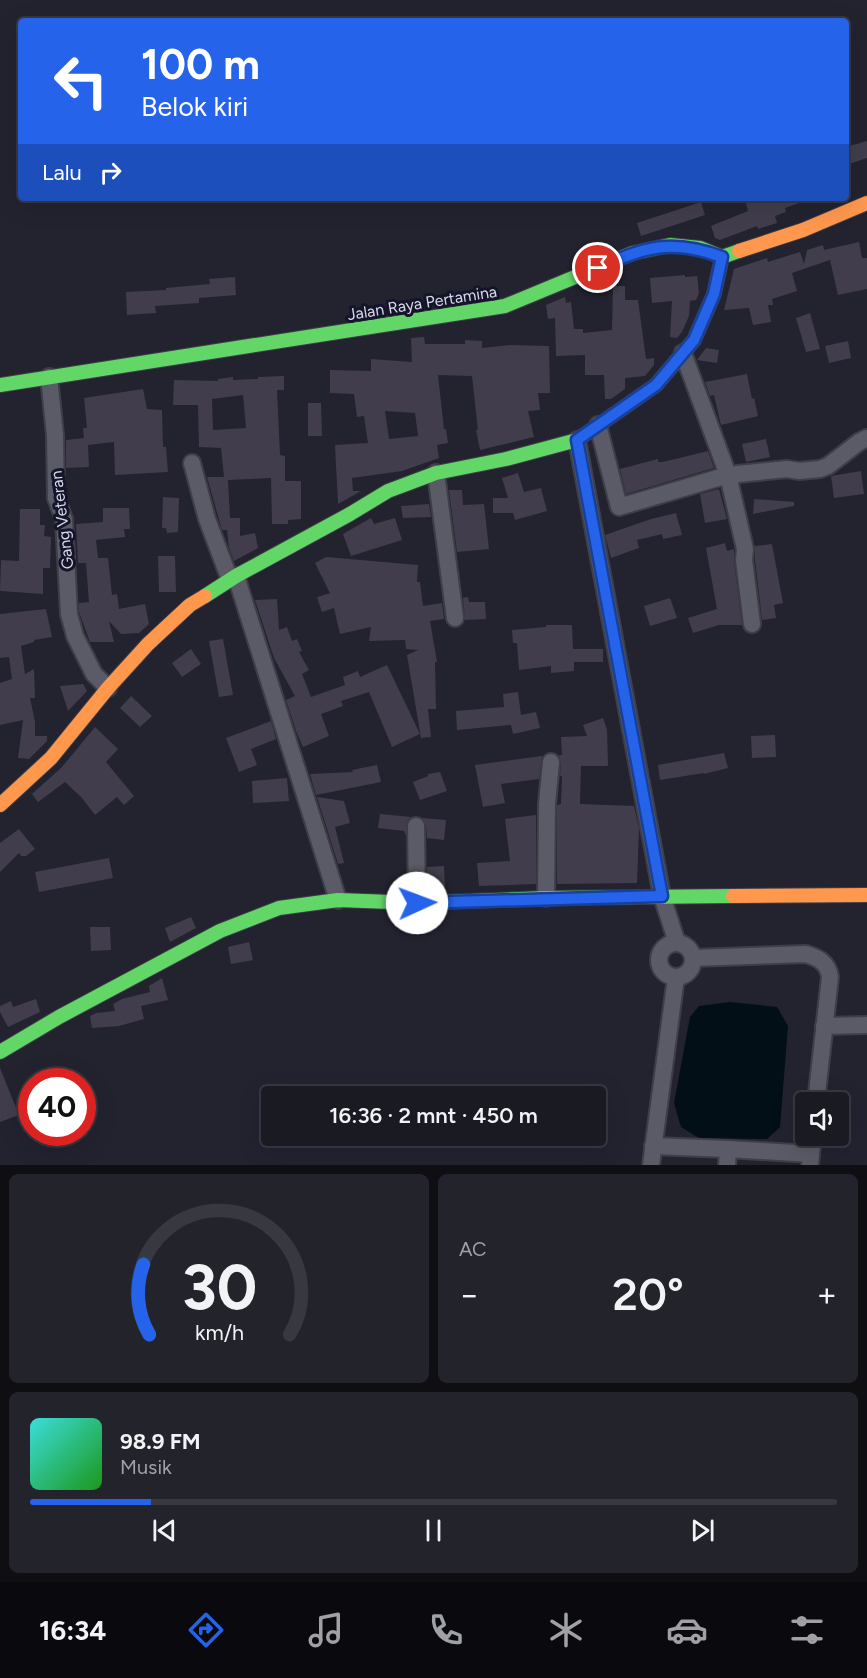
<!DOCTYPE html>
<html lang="id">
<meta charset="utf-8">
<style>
:root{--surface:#1a1a23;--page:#23232b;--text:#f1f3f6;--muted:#9fa1a6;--line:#383841;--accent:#2563eb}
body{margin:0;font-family:Figtree,sans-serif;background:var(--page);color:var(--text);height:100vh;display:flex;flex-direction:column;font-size:22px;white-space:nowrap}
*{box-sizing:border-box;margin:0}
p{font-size:20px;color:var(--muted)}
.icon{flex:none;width:33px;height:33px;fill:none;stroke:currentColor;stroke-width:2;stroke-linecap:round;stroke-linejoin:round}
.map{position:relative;height:1165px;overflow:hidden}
.drawer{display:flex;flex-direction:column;gap:9px;padding:9px;background:#0e0e13;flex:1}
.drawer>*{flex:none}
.hud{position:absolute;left:18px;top:18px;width:831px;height:183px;border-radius:6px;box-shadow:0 6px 24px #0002,0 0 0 2px var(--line);background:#2563eb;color:#fff;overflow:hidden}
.fabs{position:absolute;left:795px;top:1092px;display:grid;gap:12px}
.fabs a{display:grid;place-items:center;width:54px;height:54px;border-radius:6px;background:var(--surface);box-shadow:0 6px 24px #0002,0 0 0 2px var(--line);font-size:30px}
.speed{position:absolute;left:18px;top:1068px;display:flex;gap:12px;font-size:30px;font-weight:700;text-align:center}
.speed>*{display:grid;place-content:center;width:78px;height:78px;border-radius:50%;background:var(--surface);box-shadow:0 6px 24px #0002,0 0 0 2px var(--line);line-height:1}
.speed .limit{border:9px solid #d22;background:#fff;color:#111}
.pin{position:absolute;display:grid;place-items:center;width:51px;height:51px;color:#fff;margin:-26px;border:3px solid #fff;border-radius:50%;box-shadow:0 2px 6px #0007}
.me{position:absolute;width:66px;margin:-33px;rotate:88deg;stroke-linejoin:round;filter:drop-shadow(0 0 4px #0008)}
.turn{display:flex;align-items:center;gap:21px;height:126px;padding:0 24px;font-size:27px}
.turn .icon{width:78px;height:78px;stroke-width:2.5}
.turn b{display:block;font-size:42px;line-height:51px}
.then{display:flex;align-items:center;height:57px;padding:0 24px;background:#0003;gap:12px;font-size:22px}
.big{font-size:45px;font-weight:600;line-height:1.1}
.drawer .widget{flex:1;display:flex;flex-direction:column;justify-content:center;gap:9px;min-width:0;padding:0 21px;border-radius:9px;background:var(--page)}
.drawer .dial{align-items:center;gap:0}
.dial svg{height:156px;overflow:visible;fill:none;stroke:var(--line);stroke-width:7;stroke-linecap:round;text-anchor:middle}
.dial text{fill:var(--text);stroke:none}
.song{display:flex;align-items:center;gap:18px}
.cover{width:72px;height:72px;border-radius:9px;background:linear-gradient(135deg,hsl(180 70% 55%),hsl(120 70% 35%))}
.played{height:6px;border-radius:3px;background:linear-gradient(90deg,var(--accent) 15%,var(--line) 15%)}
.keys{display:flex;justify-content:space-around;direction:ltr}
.heat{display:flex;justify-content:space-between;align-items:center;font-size:33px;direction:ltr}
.drawer .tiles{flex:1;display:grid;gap:9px;grid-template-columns:1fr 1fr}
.widget:last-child{grid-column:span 2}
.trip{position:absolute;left:261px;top:1086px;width:345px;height:60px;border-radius:6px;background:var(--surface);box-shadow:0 6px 24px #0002,0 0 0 2px var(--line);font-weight:600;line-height:60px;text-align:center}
.tabs{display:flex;height:96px;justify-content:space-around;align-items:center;background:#0a0a0e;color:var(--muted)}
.tabs .icon{width:42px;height:42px}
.tabs .active{color:var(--accent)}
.tabs b{font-size:27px;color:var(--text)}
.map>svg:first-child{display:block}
</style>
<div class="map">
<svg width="867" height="1165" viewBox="0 0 867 1165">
<rect width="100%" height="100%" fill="#22232f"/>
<path fill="#030f16" d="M730,1002L777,1007L788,1026L780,1127L767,1139L699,1138L681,1127L674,1103L690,1017L699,1006Z"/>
<g fill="#423d4c" fill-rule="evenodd">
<path d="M867,141V158L846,165V147Z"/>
<path d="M752,198H808V200L785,208L786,212L775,216L777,223L758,229L757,226L720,240L715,238L711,226L748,211L745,200Z"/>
<path d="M701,202L705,215L641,236L637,223Z"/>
<path d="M859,242L862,258H867V289L838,295L830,260L792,273L797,291L772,299L773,305H768L771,322L753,325L749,308L724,310L734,269L767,258L768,262L800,252L804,264L807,250L823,245L824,250Z"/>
<path d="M685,275V277L697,276L699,293L696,300L690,301L689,316L682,332L677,338L670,337L672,301L652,303L650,278Z"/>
<path d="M235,277L236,295L199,298V303L155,306L156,313L127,315L126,292L166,290V288L210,284L209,279Z"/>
<path d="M613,286H625V300H638L646,359L654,358V365L645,376L625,378V389L611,399H605L604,375H585V355L556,356L555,318L548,319L546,305L565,297L566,303L571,302L574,329H583V333L612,330Z"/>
<path d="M810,313L820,349L806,352L796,318Z"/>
<path d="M424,337L425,344H465V340L482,341V348L511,345L549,346L550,393H538L540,410L528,411L534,437L480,450L476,430H478L472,376L438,375L444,429H446L448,443L437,445L439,458L402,471L352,478L353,491H361L338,504L335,445L368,443L364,416L357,417L354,394L330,393V370L371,371V359L412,362L411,338ZM385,411L415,413L418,436L389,439Z"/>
<path d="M848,341L851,358L829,363L825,346Z"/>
<path d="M706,348L719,350L717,363L697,360Z"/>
<path d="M747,374L752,399L754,398L758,416L721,425L714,395L710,396L705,382Z"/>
<path d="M284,376V390H277L280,455L285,456V481H301V519L288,520V524H272L271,478L228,480L230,518H240V536L255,533L258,548L234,561L229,548L227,530H222L207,477H224L221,448L199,447L198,405H173L174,380L218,381V379L233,377V380L258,379V377ZM243,395L246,428L213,430L212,399Z"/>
<path d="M143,389L147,409L162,410L163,447H166L168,472L115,475L114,442L88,445L89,467L66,468V440L84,438L83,428H87L84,398Z"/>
<path d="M308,403H321L322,436H308Z"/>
<path d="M766,439L770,457L746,462L742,444Z"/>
<path d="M708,451L714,468L626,494L620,469L658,459V462H663Z"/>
<path d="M861,471L864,494L834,498L831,476Z"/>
<path d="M518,473L524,492L541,488L547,511L515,520L513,513H493V498H508L502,478Z"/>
<path d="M719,489L727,519L705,523L700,494Z"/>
<path d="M449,490H462L463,505L484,504L489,549L457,552Z"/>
<path d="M163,497L179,498L178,532L167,533L166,528H162Z"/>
<path d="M754,499L794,502V506L753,514Z"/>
<path d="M429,504L431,517L403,518L401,506Z"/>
<path d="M103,508H129L130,529H124L125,537L96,540L98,558H108L112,595L117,594L119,609L145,604L149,624L139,633L121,634L109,621L114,642H90L79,612V603L89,602L86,563H78L76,524L103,522Z"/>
<path d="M20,509H40V525H45L44,536L51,537L50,568H43V594L0,591L1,560L19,561Z"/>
<path d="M676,513L682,535L663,539L662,534L637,540L639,548L611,558L605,535L651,519Z"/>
<path d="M371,518L374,524L395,518L402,540L351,556L343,534Z"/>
<path d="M725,543L727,551L734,549V561L742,625H719L693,633L688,618L717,609L706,548Z"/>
<path d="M772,544L783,603L774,605L776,618L762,620L755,560V546Z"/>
<path d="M158,556H175L176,592H159Z"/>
<path d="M326,557L418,565L417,582H420L423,606L442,603L444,619L430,621L437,662H435L436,709H428L431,737L421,738L407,655L418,650L406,649L405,640L369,641L371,627L340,634L334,608L322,612L317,597L330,593L315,563Z"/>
<path d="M468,597L469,602H485L486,619L465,620L463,598Z"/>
<path d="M670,598L677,618L650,626L644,606Z"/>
<path d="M277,599L279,630L287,627L292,641L297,639L302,651L299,652L309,670L302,674L311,697L345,685L343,677L358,671L360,677L387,665L420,734L392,747L369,692L341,701L343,706L321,714L329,736L303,747L296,731L286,700L295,696L274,658L255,600Z"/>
<path d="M46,609L52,637L34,640V642L21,646L25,674L34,669L35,698H30L35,722V736H47V741L29,759L18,758L23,720L0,725V683L12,679L9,657L0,658V614Z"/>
<path d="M546,625H572L573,649H603V662H574V671L551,673V666L519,670L517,643H513L512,630L546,627Z"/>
<path d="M223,639L233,695L219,697L209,641Z"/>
<path d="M191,649L201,664L182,677L172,663Z"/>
<path d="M83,684L87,691L68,711L60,686Z"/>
<path d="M518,692L521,715L536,712L540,728L513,734L511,725L457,730L456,711L504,707L503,694Z"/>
<path d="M131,696L152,716L140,727L120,708Z"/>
<path d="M603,718L607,730L608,766H581L580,804L634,806L639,828L637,883L557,884V805L561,804L562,776H560L561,762L559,755H562L561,737L587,736L583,725Z"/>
<path d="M271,721L276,739L251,749L257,765L239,772L226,738Z"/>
<path d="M95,727L118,749L106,762L134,796L124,805L117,797L95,815L82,798L65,782L38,802L32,794L62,767Z"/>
<path d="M775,735L776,757L752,758L751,736Z"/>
<path d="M724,753L728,768L704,774V773L660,780L658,765Z"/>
<path d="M542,756L539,779L501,784L505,803L483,807L475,765Z"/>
<path d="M377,765L381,782L316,795L310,774L353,772L352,770Z"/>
<path d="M440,772L447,791L420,800L413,782L428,776V774Z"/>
<path d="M287,778L289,801L253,803L252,781Z"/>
<path d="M317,797L344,801L350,823L335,827L344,863L338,864Z"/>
<path d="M380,814L411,817L407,821L406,836L404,831L378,828Z"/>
<path d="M536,815V884L479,886L477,863L510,861L505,819Z"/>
<path d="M422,818L446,820L444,840L427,838L426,825Z"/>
<path d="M19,829L35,849L26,856H21L19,853L0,872V843Z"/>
<path d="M109,858L113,878L39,892L35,872Z"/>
<path d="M444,866L445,888H427V867Z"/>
<path d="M191,917L196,928L170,942L165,928Z"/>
<path d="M90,927H110L111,950L91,951Z"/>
<path d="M249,942L253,960L231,964L228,947Z"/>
<path d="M162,978L168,1000L141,1006L144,1019L119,1026L92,1028L90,1016L96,1013L115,1011L113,1004L122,999L150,992L149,986Z"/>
<path d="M36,999L40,1012L8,1027L0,1012V1006L11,1001L13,1007Z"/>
<path d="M0,1068L19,1115L0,1122Z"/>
</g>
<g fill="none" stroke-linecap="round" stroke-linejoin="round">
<defs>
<g id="street">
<path d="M683,353L728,475L745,549L744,560L752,624"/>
<path d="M49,377L55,435L56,498L64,519L69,614L75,636L94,674L108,688"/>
<path d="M598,425L619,507L728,475L787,469L799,471L820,469L828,466L859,442L867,438"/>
<path d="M577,440L662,896L677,943"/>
<path d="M192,463L207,519L230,580"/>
<path d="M436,473L455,618"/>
<path d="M236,576L338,900"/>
<path d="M416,826L417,903"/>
<path d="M546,898L547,804L551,762"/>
<circle cx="676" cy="960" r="17"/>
<path d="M693,958L806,954C819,958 828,963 830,977L816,1102"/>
<path d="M824,1026L867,1025"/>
<path d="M653,1146L728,1149"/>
<path d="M810,1164L813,1136"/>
<path d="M651,1165L676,977"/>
<path d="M727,1165L728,1149L811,1154"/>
</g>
<g id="fast">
<path d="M0,385L505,306L633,253L670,245L700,248L722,257L739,251"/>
<path d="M205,596L236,576L350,514L388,491L436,473L506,459L577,440L656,385L694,340L714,294L722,257"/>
<path d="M0,1052L59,1017L220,931L279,908L338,900L417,903L546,898L733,896"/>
</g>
<g id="slow">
<path d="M739,251L803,230L867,203"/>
<path d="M0,805L51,758L108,688L148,644L190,605L205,596"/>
<path d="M733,896L867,895"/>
</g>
</defs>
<use href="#street" stroke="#3e3e48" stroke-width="20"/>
<use href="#fast" stroke="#3e3e48" stroke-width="16"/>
<use href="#slow" stroke="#3e3e48" stroke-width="16"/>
<use href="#street" stroke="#5a5b66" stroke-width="16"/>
<use href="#fast" stroke="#63d668" stroke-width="14"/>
<use href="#slow" stroke="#ff974d" stroke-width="14"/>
</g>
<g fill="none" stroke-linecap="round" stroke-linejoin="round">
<defs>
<path id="route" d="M417,903L662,896L577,440L656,385L694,340L714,294L722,257C671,238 645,247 598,268"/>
</defs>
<use href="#route" stroke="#184099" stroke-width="15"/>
<use href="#route" stroke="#2563eb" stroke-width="10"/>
</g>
<g text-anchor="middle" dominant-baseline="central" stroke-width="6" stroke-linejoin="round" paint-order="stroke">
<g font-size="16" fill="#d8dae9" stroke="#14142a">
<text transform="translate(422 303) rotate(-9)">Jalan Raya Pertamina</text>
<text transform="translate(62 520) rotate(-97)">Gang Veteran</text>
</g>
</g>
</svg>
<div class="fabs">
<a><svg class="icon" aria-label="sound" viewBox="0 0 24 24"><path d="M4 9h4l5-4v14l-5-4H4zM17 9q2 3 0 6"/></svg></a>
</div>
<div class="speed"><div class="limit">40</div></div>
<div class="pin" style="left:598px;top:268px;background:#d93025"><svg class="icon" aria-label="arrive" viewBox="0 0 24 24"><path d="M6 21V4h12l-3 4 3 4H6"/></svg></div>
<svg class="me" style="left:417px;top:903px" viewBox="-20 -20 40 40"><circle r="19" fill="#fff"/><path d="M0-13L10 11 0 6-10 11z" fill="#2563eb"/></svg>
<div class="trip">16:36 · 2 mnt · 450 m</div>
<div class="hud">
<div class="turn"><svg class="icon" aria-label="left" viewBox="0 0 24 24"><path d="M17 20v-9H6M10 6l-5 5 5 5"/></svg><div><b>100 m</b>Belok kiri</div></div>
<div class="then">Lalu<svg class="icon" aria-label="right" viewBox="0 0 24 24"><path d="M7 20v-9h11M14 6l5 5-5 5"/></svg></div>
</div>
</div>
<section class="drawer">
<div class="tiles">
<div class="widget dial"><svg viewBox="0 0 100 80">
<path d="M14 69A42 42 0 1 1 86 69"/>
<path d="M14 69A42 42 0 0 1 11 33" stroke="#2563eb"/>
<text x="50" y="56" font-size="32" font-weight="700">30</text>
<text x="50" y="72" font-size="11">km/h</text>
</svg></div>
<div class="widget"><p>AC</p>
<div class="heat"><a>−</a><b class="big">20°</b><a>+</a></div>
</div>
<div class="widget">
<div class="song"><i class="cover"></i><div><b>98.9 FM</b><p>Musik</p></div></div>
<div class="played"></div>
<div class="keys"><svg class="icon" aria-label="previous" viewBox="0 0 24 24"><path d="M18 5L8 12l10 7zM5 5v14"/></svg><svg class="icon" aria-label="pause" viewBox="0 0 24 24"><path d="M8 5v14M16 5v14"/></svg><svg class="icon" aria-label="next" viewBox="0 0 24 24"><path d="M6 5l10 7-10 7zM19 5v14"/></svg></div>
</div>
</div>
</section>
<nav class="tabs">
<b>16:34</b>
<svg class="icon active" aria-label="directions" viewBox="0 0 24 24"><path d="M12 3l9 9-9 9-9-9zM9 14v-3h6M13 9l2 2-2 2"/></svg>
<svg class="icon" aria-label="music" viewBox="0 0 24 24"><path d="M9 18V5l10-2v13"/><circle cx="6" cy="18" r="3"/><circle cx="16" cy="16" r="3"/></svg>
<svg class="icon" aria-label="phone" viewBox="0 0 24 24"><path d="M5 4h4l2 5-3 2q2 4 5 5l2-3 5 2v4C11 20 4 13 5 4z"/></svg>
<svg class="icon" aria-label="climate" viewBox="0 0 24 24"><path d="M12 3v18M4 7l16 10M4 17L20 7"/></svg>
<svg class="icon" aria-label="car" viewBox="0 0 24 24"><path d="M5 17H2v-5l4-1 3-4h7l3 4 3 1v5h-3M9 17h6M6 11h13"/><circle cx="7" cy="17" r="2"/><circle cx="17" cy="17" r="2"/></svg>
<svg class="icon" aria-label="filters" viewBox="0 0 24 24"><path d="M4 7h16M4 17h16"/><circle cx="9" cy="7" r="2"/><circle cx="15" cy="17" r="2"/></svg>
</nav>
